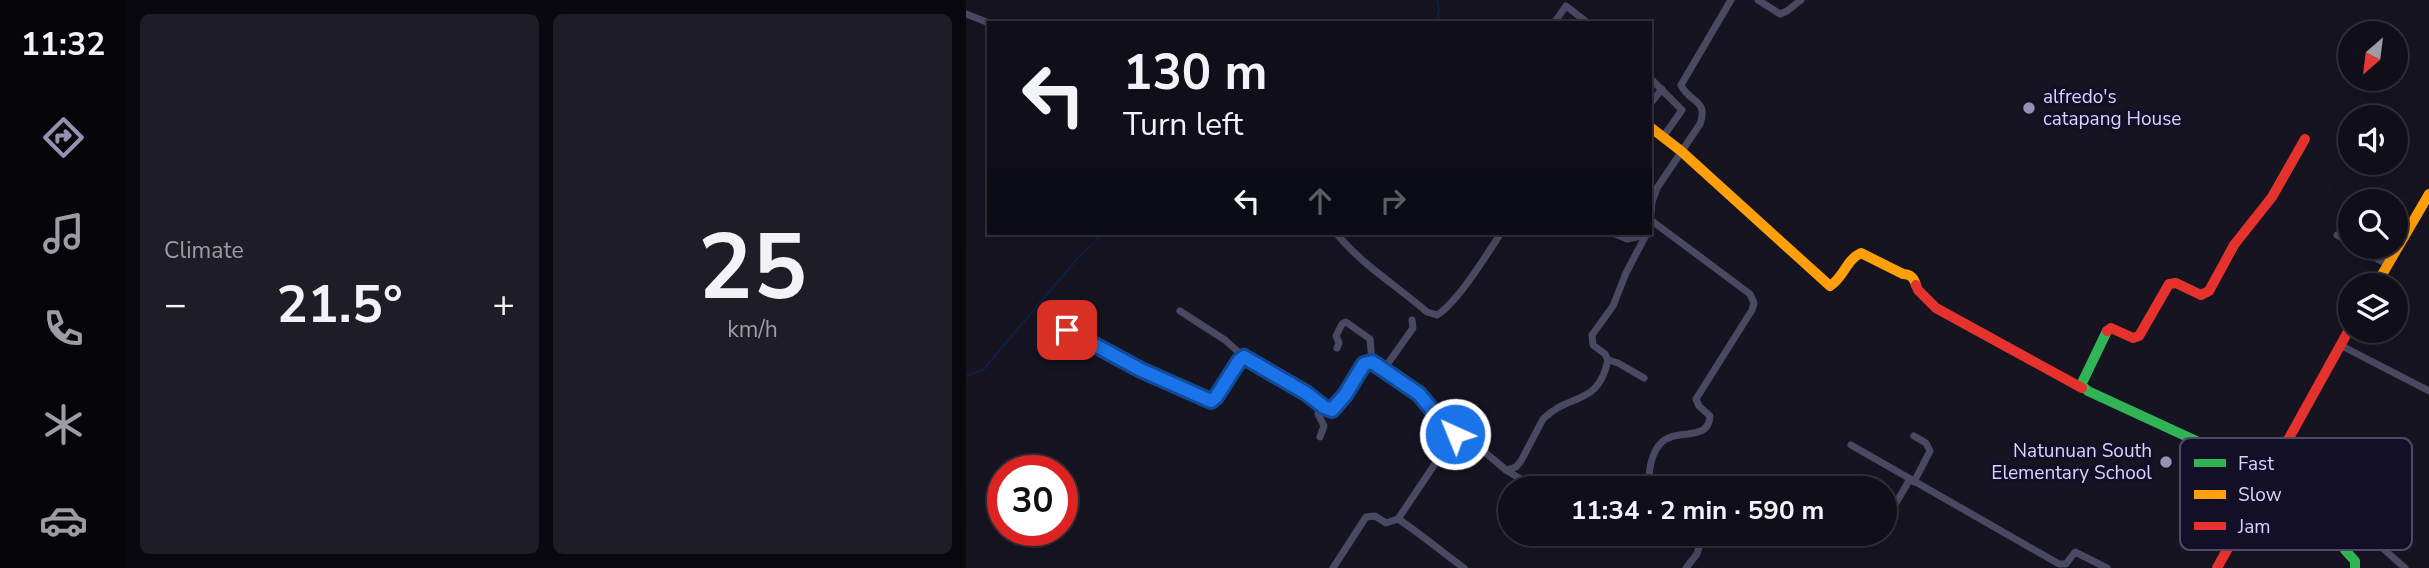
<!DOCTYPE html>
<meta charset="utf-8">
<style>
:root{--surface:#100f19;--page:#1e1d26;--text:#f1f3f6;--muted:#9c9ca2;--line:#302f38;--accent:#9591b1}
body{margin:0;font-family:"Nunito Sans",sans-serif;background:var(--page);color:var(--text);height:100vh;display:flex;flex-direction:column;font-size:26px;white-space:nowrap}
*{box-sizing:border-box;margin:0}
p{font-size:23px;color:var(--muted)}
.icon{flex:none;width:38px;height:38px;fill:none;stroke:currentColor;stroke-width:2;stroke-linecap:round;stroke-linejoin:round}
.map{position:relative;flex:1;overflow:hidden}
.drawer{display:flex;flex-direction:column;gap:14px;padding:14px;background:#09080e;width:840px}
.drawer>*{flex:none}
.top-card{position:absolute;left:21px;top:21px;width:665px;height:214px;border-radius:0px;box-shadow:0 7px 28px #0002,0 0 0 2px var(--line);background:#100f19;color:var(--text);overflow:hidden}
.needle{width:46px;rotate:208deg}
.buttons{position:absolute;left:1372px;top:21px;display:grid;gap:14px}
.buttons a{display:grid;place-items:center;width:70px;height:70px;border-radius:50%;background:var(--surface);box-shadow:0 7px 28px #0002,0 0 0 2px var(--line);font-size:35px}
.speed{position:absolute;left:21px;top:455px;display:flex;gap:14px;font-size:35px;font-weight:700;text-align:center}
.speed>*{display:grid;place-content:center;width:91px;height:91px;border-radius:50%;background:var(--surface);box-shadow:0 7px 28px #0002,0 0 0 2px var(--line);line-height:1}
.speed .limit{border:10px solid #d22;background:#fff;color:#111}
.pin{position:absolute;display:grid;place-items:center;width:60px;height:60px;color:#fff;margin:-30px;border-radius:14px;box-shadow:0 4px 10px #0006}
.me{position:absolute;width:77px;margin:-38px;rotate:316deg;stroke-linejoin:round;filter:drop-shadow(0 0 5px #0008)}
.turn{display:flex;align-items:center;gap:24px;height:147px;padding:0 21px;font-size:32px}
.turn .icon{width:91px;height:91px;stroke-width:2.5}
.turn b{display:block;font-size:49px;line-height:60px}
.lanes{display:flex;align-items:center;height:66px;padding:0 21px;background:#0003;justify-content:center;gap:35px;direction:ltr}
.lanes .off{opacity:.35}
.big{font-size:52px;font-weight:700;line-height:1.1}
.drawer .tile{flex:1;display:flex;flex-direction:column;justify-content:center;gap:10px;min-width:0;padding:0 24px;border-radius:10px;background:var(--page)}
.drawer .dial{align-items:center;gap:0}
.dial b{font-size:91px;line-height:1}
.heat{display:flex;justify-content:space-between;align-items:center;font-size:38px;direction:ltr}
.drawer .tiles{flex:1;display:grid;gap:14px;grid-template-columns:repeat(2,1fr)}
.trip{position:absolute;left:532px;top:476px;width:399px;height:70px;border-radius:35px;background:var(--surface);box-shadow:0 7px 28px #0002,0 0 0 2px var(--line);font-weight:700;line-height:70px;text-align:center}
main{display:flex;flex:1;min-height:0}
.tabs{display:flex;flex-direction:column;width:126px;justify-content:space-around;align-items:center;background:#06060a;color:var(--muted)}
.tabs .icon{width:49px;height:49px}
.tabs .current{color:var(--accent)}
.tabs b{font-size:32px;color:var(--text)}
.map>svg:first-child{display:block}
</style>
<main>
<nav class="tabs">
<b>11:32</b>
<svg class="icon current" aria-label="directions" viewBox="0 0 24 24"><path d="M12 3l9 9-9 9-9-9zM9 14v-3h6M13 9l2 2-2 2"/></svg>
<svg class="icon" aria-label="music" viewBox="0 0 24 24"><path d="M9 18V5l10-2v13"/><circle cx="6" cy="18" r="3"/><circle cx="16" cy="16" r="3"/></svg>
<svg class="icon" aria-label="phone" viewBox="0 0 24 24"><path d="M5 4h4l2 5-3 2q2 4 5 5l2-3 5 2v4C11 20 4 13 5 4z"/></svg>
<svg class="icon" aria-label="climate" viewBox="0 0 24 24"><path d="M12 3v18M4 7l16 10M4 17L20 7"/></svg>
<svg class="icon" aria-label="car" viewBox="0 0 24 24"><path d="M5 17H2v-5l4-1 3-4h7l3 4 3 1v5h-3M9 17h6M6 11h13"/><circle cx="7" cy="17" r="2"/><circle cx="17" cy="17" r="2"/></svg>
</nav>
<section class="drawer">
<div class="tiles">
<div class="tile"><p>Climate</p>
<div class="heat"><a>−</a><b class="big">21.5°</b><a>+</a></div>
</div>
<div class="tile dial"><b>25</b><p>km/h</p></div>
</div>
</section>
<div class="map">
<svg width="1463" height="568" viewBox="0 0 1463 568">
<rect width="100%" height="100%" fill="#161421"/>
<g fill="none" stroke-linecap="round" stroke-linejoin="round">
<g stroke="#0d2144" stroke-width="2">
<path d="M471,23L473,9L471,0"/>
<path d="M0,376L17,370L111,259L138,233"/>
</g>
<g stroke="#4a4962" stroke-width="7">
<path d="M792,0L814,14L821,11L835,0"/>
<path d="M0,14L23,23"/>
<path d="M588,23L600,6L622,23"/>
<path d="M684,78L716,110L697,137"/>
<path d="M684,104L696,89"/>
<path d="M684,224L686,202L691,188L734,124C743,99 723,103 715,85L765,0"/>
<path d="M370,233C396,265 430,285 461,312L471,315C492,302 521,254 535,233"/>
<path d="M647,233L661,239L680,235"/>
<path d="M1371,235L1384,243"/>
<path d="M1391,247L1422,265"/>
<path d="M214,311L259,340L278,357"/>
<path d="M101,330L175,370L245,401L250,397L273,361L278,357L340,393L358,407L366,410L379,395L398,364L406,362"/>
<path d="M1374,345L1463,391"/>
<path d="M371,348L373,343L370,336L376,324L380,322L404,339L406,362"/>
<path d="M642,360L652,363L678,378"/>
<path d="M406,362L453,394L466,410L486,427L489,434"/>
<path d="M418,369L447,328L446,320"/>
<path d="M948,436L960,443L964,451L948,482"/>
<path d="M354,437L358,426L352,414L354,404"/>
<path d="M885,445L1093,564H1100L1109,552L1141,568"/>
<path d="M540,470L550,467L555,461L577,419C604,392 632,407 642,360L639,354L627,345L626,335L647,306L660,273L681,233"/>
<path d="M682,488C683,473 684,453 696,442C711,428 743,442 744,416L733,406L730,399L786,310L788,303L784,294L686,221"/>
<path d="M930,503L944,479"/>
<path d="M432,519C455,534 476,552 498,568"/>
<path d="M1394,528L1439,568"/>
<path d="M367,568L400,517L409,516L420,523L432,519L489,434L509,444L540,470L569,488"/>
<path d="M720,568L731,554L733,547L724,534"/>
</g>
<path stroke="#30b455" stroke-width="10" d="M1141,331L1115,385L1122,391L1304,475L1390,519L1394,528L1380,544L1379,550L1389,561V568"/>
<g stroke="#ff9f0a" stroke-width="10">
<path d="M684,127L715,151L864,286C878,277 880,260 895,253L937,274C945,274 948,278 950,285"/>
<path d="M1410,285L1463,194"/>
</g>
<g stroke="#e5322d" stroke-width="10">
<path d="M950,285L952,290L970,308L1116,388"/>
<path d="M1141,331L1145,328L1167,338L1173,336L1203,284L1210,283L1235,295L1243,291L1268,245L1306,197L1339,139"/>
<path d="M1251,568L1384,328"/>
</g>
</g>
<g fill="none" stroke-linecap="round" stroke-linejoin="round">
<defs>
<path id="route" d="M101,330L175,370L245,401L250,397L273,361L278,357L340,393L358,407L366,410L379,395L398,364L406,362L453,394L466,410L486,427L489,434"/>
</defs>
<use href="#route" stroke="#114b97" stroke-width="18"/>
<use href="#route" stroke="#1a73e8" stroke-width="12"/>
</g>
<g fill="#9591b1" stroke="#130f26" stroke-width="2.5">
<circle cx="1063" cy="108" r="7"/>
<circle cx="1200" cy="462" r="7"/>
</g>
<g text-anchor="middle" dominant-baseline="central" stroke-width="7" stroke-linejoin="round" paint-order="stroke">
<g font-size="19" fill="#d9d4ff" stroke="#130f26" text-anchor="start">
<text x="1077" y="97">alfredo's<tspan x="1077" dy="22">catapang House</tspan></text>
<text x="1186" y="451" text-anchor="end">Natunuan South<tspan x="1186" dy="22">Elementary School</tspan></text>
</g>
</g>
<rect x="1214" y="438" width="232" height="112" rx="10" fill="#130f26" stroke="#4e4a67" stroke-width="2"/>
<rect x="1228" y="459" width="32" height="8" fill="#30b455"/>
<rect x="1228" y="490" width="32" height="9" fill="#ff9f0a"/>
<rect x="1228" y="522" width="32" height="8" fill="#e5322d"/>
<g font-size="19" fill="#d9d4ff">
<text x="1272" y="470">Fast</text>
<text x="1272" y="501">Slow</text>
<text x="1272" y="533">Jam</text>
</g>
</svg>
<div class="buttons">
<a><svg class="needle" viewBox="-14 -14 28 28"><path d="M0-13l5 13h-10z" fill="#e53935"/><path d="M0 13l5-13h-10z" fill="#9c9ca2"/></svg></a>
<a><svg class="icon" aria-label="sound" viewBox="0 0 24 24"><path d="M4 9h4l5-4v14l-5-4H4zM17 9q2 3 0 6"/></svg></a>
<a><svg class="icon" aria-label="search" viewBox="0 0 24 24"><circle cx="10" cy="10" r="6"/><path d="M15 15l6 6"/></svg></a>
<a><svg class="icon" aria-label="layers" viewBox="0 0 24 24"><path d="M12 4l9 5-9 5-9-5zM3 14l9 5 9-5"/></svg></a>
</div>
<div class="speed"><div class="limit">30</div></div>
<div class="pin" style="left:101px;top:330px;background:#d93025"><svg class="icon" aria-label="arrive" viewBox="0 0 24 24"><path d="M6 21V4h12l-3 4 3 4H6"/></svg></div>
<svg class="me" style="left:489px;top:434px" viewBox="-20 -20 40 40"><circle r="17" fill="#1a73e8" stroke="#fff" stroke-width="3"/><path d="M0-11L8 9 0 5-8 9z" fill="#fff"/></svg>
<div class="trip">11:34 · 2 min · 590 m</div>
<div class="top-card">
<div class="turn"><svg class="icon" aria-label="left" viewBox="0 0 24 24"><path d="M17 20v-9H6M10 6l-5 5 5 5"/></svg><div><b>130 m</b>Turn left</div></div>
<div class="lanes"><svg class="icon" aria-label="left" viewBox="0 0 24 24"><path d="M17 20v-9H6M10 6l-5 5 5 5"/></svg><svg class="icon off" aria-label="ahead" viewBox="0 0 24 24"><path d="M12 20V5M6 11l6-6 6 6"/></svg><svg class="icon off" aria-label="right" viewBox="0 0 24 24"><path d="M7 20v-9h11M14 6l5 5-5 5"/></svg></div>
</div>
</div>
</main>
